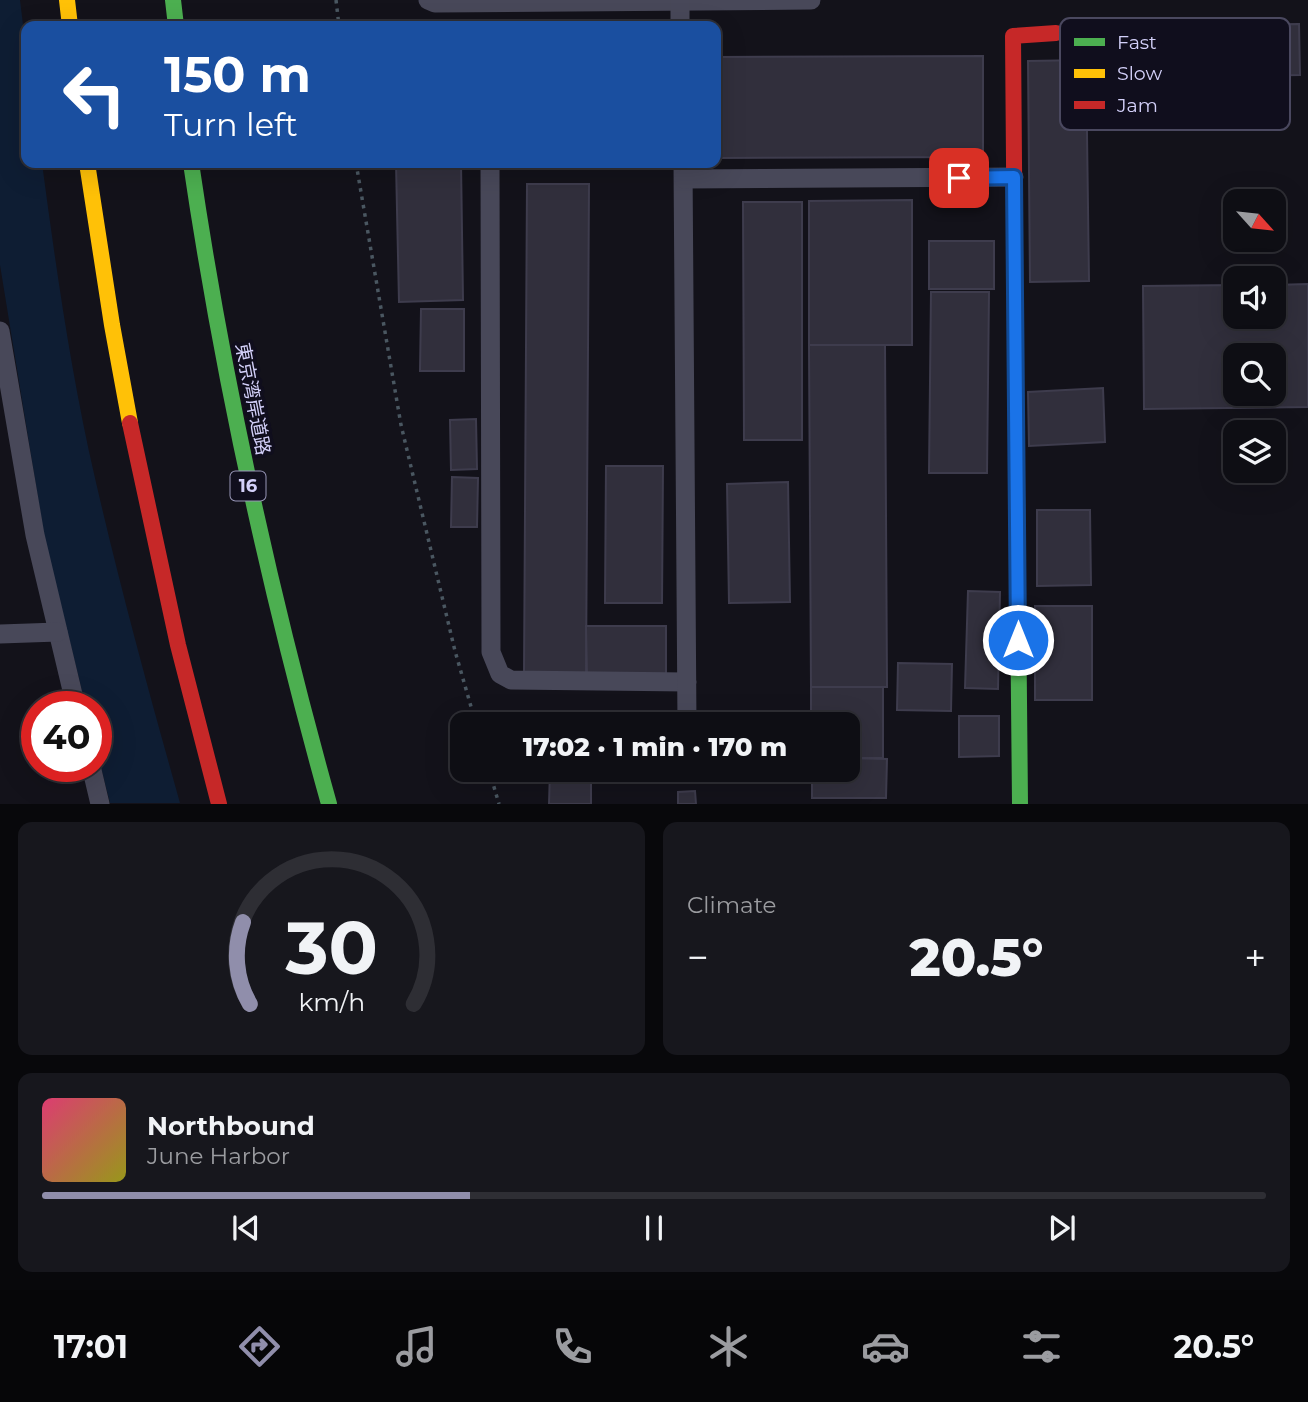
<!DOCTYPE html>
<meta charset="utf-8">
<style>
:root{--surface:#0e0e14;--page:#17171d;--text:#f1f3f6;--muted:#9b9ca0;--line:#2e2e34;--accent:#908eab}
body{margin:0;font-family:Montserrat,"Noto Sans JP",sans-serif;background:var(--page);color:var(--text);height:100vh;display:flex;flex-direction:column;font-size:26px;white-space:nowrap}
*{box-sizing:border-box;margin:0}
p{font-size:23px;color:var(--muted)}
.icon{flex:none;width:38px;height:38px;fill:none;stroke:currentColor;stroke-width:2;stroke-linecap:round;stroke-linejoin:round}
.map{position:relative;height:804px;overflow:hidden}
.drawer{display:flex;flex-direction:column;gap:18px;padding:18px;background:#08080b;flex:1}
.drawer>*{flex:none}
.hud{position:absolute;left:21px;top:21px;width:700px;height:147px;border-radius:14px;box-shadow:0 7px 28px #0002,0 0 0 2px var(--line);background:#1a4fa0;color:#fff;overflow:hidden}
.needle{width:46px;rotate:117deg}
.fabs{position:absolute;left:1223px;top:189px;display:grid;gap:14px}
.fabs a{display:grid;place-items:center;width:63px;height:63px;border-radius:14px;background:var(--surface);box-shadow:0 7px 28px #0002,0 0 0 2px var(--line);font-size:35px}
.speed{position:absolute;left:21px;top:691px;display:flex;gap:14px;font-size:35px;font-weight:700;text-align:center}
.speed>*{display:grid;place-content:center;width:91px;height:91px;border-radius:50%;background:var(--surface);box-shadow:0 7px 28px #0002,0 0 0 2px var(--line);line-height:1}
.speed .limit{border:10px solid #d22;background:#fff;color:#111}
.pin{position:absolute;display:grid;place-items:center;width:60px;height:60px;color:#fff;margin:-30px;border-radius:14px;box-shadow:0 4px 10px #0006}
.me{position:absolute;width:77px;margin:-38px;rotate:0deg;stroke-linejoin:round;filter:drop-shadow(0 0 5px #0008)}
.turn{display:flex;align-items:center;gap:24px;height:147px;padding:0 28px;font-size:32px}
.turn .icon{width:91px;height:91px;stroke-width:2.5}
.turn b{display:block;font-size:49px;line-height:60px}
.big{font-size:52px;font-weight:800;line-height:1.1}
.drawer .tile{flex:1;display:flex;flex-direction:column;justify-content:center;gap:10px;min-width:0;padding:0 24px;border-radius:14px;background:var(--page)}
.drawer .dial{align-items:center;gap:0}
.dial svg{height:182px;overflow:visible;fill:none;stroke:var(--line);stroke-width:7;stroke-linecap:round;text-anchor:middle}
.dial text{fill:var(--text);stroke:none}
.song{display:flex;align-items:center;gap:21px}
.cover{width:84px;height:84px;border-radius:10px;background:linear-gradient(135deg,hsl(340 70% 55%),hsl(60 70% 35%))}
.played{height:7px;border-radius:4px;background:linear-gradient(90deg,var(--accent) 35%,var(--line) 35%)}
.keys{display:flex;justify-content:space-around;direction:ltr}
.heat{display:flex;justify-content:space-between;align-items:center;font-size:38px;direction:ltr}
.drawer .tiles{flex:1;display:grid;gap:18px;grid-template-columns:1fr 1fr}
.tile:last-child{grid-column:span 2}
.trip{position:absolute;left:450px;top:712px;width:410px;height:70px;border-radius:14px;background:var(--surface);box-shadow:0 7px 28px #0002,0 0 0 2px var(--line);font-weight:800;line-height:70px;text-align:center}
.dock{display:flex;height:112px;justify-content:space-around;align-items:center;background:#060608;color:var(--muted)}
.dock .icon{width:49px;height:49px}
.dock .on{color:var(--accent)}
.dock b{font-size:32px;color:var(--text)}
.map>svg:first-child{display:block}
</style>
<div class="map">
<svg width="1308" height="804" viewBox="0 0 1308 804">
<rect width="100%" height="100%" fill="#13121a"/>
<path fill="#0e1d33" d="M0,0H20L26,49V163H42C56,268 71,374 95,478C120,587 150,696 180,803H110L96,748V707H86L45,541L0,265Z"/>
<g fill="#312f3c" stroke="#3e3c4d" stroke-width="2" fill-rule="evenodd">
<path d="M1299,24L1300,75L1144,77V26Z"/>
<path d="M983,56V157L716,158V57Z"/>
<path d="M1086,60L1089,281L1030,282L1028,61Z"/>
<path d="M396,163H461L463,300L399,302Z"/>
<path d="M527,184H589L586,675H524Z"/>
<path d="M912,200V345H809V201Z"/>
<path d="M743,202H802V440H744Z"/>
<rect x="929" y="241" width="65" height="48"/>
<path d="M1308,284V407L1144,409L1143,286L1236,285V317H1274V285ZM1236,355H1274V394H1236Z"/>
<path d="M931,292H989L987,473H929Z"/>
<path d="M421,309H464V371H420Z"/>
<path d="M809,345H885L887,687H811Z"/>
<path d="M1103,388L1105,442L1029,446L1028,392Z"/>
<path d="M476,419L477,469L451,470L450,420Z"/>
<path d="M606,466H663L662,603H605Z"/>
<path d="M452,477L478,478L477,527H451Z"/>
<path d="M788,482L790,602L729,603L727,484Z"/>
<path d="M1037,510H1090L1091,585L1037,586Z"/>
<path d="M968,591L1000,592L998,689L965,688Z"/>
<rect x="1035" y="606" width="57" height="94"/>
<path d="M586,626H666V677H587Z"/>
<path d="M898,663L952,664L951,711L897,710Z"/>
<path d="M811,687H883V758H847V724H811Z"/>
<path d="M959,716H999V756L959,757Z"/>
<path d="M847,758L887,759L886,798H812V770H847Z"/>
<path d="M550,770H591V804H549Z"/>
<path d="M695,791L696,804H678V792Z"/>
</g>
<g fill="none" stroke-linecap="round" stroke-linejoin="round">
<g stroke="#4a5761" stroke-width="3.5" stroke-dasharray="3.5 5" stroke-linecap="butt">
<path d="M336,0L339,26"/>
<path d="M356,163L401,425L455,651L476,724"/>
<path d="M489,770L499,804"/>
</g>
<g stroke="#484859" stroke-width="19">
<path d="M428,0L435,3L811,0"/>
<path d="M680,1V26"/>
<path d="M490,163L491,652L500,674L511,680L687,682"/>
<path d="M683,163L687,724"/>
<path d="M684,179L1014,177"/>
<path d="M0,331L35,535L76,707"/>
<path d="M0,634L58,632"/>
<path d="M91,766L100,804"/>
</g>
<g stroke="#4caf50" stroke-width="16">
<path d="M173,0L176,26"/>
<path d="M191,163C223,380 270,593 329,804"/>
<path d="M1015,287L1020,804"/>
</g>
<g stroke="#ffc107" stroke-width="16">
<path d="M67,0L70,26"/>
<path d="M87,163L112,325L130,423"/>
</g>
<g stroke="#c62828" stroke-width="16">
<path d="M1015,287L1013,36L1056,33"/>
<path d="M130,423L178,645L219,804"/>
</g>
</g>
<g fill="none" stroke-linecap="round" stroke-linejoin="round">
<defs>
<path id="route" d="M959,178L1014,177L1018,640"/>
</defs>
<use href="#route" stroke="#114b97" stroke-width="18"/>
<use href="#route" stroke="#1a73e8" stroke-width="12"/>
</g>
<g text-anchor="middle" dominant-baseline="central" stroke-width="7" stroke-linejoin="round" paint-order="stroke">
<rect fill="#100e1d" stroke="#9896b7" stroke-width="2" x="230.5" y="471.5" width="35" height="29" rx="5"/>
<g font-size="18" font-weight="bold" fill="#d3d0f9">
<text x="248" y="486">16</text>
</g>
<g font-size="19" fill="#d3d0f9" stroke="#100e1d">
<text transform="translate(253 399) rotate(79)">東京湾岸道路</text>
</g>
</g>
<rect x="1060" y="18" width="230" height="112" rx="10" fill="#100e1d" stroke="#4a485f" stroke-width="2"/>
<rect x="1074" y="38" width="31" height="8" fill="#4caf50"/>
<rect x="1074" y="69" width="31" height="9" fill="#ffc107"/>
<rect x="1074" y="101" width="31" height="8" fill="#c62828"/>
<g font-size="19" fill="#d3d0f9">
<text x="1117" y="49">Fast</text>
<text x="1117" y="80">Slow</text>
<text x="1117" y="112">Jam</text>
</g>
</svg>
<div class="fabs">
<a><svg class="needle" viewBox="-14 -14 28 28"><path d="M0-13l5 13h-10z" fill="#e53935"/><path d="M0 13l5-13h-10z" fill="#9b9ca0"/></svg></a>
<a><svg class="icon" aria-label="sound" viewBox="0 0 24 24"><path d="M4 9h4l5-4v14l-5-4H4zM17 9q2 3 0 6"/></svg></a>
<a><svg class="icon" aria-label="search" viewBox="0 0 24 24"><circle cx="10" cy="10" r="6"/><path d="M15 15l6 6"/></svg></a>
<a><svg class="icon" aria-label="layers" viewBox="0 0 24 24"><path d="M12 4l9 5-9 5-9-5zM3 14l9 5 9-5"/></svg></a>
</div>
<div class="speed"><div class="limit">40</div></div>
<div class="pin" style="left:959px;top:178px;background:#d93025"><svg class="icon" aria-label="arrive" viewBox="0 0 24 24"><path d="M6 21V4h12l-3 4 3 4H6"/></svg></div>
<svg class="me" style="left:1018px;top:640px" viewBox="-20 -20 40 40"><circle r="17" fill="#1a73e8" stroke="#fff" stroke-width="3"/><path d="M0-11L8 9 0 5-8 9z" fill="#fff"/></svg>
<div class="trip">17:02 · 1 min · 170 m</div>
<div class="hud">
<div class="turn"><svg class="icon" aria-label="left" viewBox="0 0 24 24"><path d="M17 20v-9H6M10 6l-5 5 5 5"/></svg><div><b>150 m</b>Turn left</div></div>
</div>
</div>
<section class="drawer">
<div class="tiles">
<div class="tile dial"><svg viewBox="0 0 100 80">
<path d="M14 69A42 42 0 1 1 86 69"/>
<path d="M14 69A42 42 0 0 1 11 33" stroke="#908eab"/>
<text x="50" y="56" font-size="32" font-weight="700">30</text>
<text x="50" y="72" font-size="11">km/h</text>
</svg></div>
<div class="tile"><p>Climate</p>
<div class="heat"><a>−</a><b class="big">20.5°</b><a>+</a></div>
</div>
<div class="tile">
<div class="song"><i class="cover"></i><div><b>Northbound</b><p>June Harbor</p></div></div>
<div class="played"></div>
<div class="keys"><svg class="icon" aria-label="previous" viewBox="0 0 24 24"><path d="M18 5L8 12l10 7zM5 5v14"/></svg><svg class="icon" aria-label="pause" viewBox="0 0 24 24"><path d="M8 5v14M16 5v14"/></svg><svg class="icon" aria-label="next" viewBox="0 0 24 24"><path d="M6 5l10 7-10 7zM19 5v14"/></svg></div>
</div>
</div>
</section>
<nav class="dock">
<b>17:01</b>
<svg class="icon on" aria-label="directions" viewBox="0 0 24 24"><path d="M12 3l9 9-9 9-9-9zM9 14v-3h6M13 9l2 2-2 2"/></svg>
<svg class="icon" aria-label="music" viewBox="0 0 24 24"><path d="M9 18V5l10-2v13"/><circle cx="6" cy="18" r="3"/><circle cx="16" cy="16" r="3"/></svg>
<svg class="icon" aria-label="phone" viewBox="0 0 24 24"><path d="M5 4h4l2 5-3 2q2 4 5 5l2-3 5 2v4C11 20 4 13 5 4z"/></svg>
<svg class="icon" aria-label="climate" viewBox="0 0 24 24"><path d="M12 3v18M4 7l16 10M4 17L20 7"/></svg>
<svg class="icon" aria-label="car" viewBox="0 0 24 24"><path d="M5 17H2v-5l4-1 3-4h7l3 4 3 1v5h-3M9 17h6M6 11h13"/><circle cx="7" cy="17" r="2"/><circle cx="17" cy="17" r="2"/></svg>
<svg class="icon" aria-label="filters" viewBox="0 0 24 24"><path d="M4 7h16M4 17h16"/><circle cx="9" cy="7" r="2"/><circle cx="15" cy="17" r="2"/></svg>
<b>20.5°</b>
</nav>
